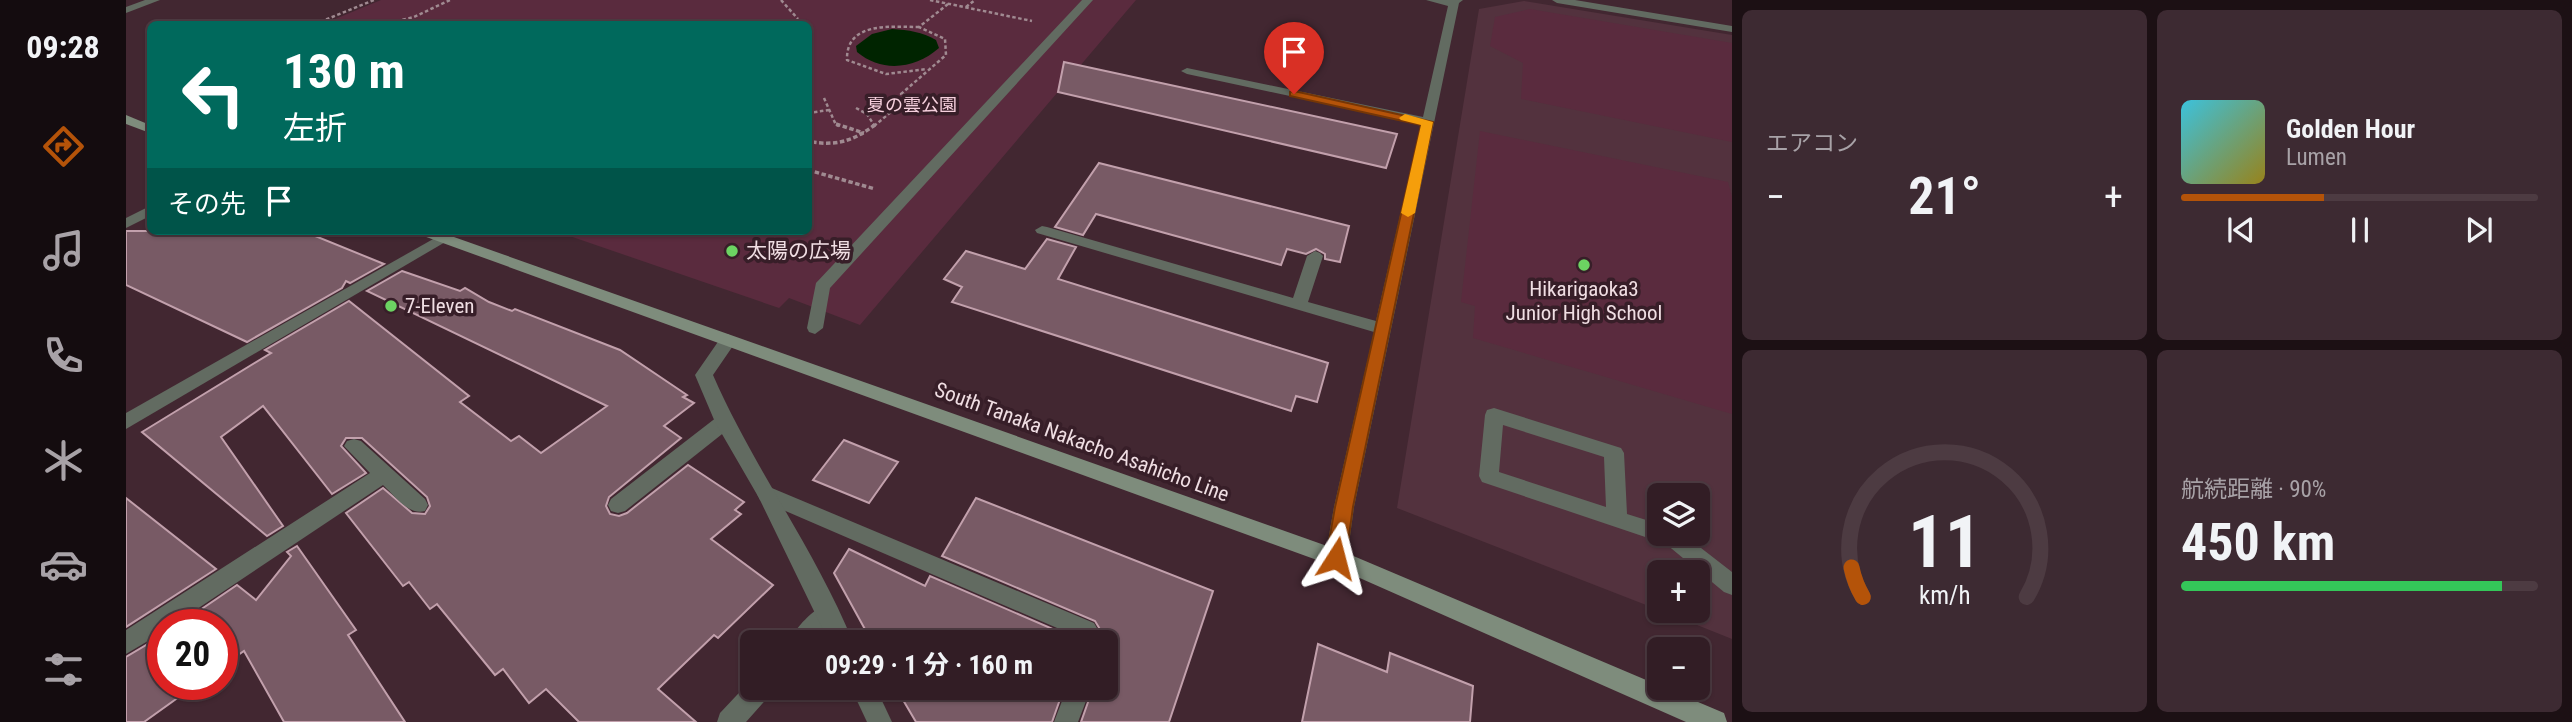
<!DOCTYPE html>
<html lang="ja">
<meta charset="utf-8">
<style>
:root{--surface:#321d25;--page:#3d2a32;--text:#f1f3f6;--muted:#a8a2a7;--line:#4d3b42;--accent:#b45309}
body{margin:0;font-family:"Roboto Condensed","Noto Sans JP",sans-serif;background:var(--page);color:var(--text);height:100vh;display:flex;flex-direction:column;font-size:26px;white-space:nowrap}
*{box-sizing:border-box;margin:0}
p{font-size:23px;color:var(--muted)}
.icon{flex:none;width:38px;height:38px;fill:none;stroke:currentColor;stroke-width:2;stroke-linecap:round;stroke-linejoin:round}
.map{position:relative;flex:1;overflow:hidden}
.panel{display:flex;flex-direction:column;gap:10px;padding:10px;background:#1c1014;width:840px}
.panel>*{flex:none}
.top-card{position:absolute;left:21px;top:21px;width:665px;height:214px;border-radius:10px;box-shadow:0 2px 5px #0004,0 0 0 2px var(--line);background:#00695c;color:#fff;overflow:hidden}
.tools{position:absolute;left:1521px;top:483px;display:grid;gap:14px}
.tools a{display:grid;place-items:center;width:63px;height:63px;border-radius:10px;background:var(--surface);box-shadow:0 2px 5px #0004,0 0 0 2px var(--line);font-size:35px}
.speed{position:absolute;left:21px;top:609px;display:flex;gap:14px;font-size:35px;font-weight:700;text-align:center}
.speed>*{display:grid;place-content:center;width:91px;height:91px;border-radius:50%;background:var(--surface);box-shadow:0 2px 5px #0004,0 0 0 2px var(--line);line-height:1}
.speed .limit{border:10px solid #d22;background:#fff;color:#111}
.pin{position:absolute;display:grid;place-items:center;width:60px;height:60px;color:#fff;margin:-72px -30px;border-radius:50% 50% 50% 0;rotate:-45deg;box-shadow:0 0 7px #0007}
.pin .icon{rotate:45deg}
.me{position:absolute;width:77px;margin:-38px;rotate:9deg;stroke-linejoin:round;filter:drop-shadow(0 0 5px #0008)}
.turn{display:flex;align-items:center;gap:24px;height:147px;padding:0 21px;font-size:32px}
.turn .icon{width:91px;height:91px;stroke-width:2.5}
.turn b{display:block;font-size:49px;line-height:60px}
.then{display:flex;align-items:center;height:66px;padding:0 21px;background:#0003;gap:14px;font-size:26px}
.big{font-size:52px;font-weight:700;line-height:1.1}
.panel .tile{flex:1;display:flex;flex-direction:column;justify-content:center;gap:10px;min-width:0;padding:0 24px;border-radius:10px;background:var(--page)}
.panel .dial{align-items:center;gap:0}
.dial svg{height:182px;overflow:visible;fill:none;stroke:var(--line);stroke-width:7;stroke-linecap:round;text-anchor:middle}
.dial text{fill:var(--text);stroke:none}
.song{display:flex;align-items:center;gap:21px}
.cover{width:84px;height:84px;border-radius:10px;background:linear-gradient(135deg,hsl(190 70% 55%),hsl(50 70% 35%))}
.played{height:7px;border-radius:4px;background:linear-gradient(90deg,var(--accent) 40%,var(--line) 40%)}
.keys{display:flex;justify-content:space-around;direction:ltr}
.heat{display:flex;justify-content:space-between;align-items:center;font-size:38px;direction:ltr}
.charge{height:10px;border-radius:5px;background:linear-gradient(90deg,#34c759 90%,var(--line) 0)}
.panel .tiles{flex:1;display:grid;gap:10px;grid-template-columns:repeat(2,1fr)}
.trip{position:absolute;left:614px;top:630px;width:378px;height:70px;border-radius:10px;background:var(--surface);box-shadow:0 2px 5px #0004,0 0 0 2px var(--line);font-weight:700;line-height:70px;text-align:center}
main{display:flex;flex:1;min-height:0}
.menu{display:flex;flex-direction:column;width:126px;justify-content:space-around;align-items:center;background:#140c0f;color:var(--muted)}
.menu .icon{width:49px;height:49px}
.menu .current{color:var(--accent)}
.menu b{font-size:32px;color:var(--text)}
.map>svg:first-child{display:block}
</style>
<main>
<nav class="menu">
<b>09:28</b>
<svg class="icon current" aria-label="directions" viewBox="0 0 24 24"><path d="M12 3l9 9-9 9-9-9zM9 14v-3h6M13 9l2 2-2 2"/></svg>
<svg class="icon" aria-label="music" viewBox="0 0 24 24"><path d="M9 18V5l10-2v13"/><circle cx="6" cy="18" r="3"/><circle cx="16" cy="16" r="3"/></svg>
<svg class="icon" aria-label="phone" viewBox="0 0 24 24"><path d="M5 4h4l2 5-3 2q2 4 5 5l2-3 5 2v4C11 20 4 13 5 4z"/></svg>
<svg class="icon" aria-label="climate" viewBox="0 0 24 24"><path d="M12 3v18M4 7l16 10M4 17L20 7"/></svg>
<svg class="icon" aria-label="car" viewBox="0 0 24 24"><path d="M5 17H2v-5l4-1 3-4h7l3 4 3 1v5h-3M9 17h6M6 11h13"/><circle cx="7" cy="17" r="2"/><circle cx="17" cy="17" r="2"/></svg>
<svg class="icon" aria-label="filters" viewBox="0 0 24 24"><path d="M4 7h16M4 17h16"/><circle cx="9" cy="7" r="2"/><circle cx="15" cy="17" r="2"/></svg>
</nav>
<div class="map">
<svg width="1606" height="722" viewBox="0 0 1606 722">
<rect width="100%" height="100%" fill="#422731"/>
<path fill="#53323e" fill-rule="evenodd" d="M1398,1L1606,35V639L1536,611H1572V572H1533V610L1271,508L1353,9ZM1533,495H1572V534H1533Z"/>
<g fill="#5a2b3e">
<path d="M255,0H1010L734,325L663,298L653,308L429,231H682V24H197Z"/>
<path d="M1404,9L1606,43V142L1395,99L1397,63L1364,46L1369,17Z"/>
<path d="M1354,131L1602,182L1606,197V414L1347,338L1349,306L1335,302Z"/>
</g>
<path fill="#002400" d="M766,29C783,30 796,32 810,40L813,48C789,69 756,73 731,52L730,46L746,34Z"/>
<g fill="#785a65" stroke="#c2a0ac" stroke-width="2">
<path d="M938,62L1271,134L1260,168L932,92Z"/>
<path d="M973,163L1223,226L1214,262L1199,259V254L1190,249L1180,254L1161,249L1155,265L970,214L957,235L929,227Z"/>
<path d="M0,231H177L258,264L224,283L220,281L216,288L121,342L0,285Z"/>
<path d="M921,239L950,247L932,279L1202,363L1191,402L1170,396L1165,411L826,302L836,287L818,279L840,251L899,269Z"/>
<path d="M276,271L334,291L339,288L363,302L386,311L389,309L494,350L561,395L557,397L568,403L538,426L555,438L483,497L480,506L484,514L493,516L501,513L562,465L618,502L609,510L615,514L585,539L647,585L592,638L588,635L532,689L570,722H453L420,689L403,703L377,669L369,675L311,604L304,609L283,582L277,586L220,513L257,488L286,513L299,514L304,506L301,497L236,438H220L215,446L240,473L206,494L137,406L95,437L157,526L141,536L16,432L145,353L139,350L223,301L343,396L334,402L385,441L393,436L415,453L481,406L241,291Z"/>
<path d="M718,440L772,462L743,503L687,480Z"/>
<path d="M0,498L90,569L0,627Z"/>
<path d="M850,498L1087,591L1043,722H955L967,688H980L981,641L969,621L816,556Z"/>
<path d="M171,546L230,630L222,635L279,722H158L118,651L96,666V625H52L111,585L130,600L165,556L161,552Z"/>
<path d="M723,549L799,586L804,576L950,639L952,642H746L708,573Z"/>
<path d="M37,635V684H71L18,722H0V657Z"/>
<path d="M1192,644L1261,672L1264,653L1347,686L1344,722H1176Z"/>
<path d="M770,688H938L926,722H790Z"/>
</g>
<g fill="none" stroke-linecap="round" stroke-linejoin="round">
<g stroke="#a08a91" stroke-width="2.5" stroke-dasharray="3.5 2.5" stroke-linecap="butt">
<path d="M655,0L672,19"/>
<path d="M804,0L906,21"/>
<path d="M822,4L793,27L819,39L820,55L775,94L827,107"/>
<path d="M840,7L849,0"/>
<path d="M189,24L248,0"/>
<path d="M259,24L288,17L324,0"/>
<path d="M793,27C765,27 720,21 721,60L760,74L801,69"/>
<path d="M698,98L710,125L713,126"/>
<path d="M730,108L741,114L748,125"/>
<path d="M682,113L703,110"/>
<path d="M748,126L771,107"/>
</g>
<g stroke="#a08a91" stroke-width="3.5" stroke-dasharray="4.5 2.5" stroke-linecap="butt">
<path d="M710,124L738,133"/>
<path d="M686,142C712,146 729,140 750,124"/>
<path d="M682,170L749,189"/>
</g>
<g fill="#626b61" fill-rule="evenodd">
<path d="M1300,0H1337L1333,3L1228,507L1221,558L1218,564L1210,567L1202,564L1199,558L1208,507L1248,332L911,233L909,230L916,226L921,227L1167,298L1181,256L1189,251L1194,253L1197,256L1182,302L1250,321L1295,124L1061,74L1055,71L1061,68L1297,117L1322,6Z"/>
<path d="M1426,0H1449L1606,26V32L1431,3Z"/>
<path d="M24,206V216L0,228V218Z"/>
<path d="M1368,408L1495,448L1498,453L1501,514L1533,524V534H1557L1606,572V595L1598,592L1540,544L1356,482L1353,476L1359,415L1361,410ZM1377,425L1478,457L1480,507L1373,472Z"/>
<path d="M598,415L605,417L607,422L605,427L499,511L492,513L485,511L482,505L485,499L591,417Z"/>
<path d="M228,439L235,441L299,499L302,505L299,511C283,516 269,496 257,485L47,625H37V632L0,654V630L244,473L218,446L221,441Z"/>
<path d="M641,486L968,623L979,642H955L952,637L634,500L631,494L634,488Z"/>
<path d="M701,604L709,607L712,614L690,642H663C669,628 687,609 701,604Z"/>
<path d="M626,679V688H646L643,696L620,722H591L594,713Z"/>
<path d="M941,688H965L952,722H928Z"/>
</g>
<path fill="#626b61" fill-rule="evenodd" d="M956,0H967L704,288L697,328L689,334L683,332L681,328L690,283Z"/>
<g fill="#626b61" fill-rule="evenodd">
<path d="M316,234L321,235L323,238L321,241L0,429V413Z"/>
<path d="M602,334L611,340L587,375C627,467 689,549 727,642H703L633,498L589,422L569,375L596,336Z"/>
<path d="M725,688H750L766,722H741Z"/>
</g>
<path fill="#626b61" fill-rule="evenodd" d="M19,0H34L0,13V7Z"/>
<g fill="#7e8c7c" fill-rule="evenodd">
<path d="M0,115L24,125V133L0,124Z"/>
<path d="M290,231H311L1218,552L1598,713L1601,722H1560L1202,564L292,234Z"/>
</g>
</g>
<path fill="#b45309" stroke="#753606" stroke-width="2" d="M1168,91L1307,122L1227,507L1220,558L1217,563L1210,566L1203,563L1200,558L1209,507L1295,125L1164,96V92Z"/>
<path fill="#f59e0b" d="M1279,114L1307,122L1289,213L1282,217L1275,213L1295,125L1275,120L1273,118Z"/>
<g fill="#6cd362" stroke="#371e28" stroke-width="2.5">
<circle cx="606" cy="251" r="7"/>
<circle cx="1458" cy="265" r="7"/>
<circle cx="265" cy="306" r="7"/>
</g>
<g text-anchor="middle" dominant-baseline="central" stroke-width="7" stroke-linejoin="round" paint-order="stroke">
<g font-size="18" fill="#f6d0dd" stroke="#371e28">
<text x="786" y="104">夏の雲公園</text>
</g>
<g font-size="21" fill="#f0dee3" stroke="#371e28" text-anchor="start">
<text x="620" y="251">太陽の広場</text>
<text x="1458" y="289" text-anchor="middle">Hikarigaoka3<tspan x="1458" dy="24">Junior High School</tspan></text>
<text x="279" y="306">7-Eleven</text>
</g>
<g font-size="21" fill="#f0dee3" stroke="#371e28">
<text transform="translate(956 442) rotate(20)">South Tanaka Nakacho Asahicho Line</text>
</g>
</g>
</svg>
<div class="tools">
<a><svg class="icon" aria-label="layers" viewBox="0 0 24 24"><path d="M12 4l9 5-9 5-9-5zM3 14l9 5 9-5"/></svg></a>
<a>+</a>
<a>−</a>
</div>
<div class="speed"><div class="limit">20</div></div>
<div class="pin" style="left:1168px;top:94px;background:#d93025"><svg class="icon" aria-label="arrive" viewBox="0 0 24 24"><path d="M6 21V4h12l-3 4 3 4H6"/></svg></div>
<svg class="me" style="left:1210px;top:558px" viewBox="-20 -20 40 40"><path d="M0-17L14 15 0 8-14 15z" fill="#b45309" stroke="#fff" stroke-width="4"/></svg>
<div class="trip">09:29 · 1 分 · 160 m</div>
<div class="top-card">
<div class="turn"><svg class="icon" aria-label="left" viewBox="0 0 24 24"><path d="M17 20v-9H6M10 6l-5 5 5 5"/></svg><div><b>130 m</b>左折</div></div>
<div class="then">その先<svg class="icon" aria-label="arrive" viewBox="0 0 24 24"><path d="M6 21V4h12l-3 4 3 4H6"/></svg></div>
</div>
</div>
<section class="panel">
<div class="tiles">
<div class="tile"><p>エアコン</p>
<div class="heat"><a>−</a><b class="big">21°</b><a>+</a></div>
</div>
<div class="tile">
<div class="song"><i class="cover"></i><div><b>Golden Hour</b><p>Lumen</p></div></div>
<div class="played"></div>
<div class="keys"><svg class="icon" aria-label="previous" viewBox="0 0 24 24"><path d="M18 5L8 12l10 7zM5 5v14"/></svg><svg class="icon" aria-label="pause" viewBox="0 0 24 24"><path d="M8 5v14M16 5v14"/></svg><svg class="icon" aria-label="next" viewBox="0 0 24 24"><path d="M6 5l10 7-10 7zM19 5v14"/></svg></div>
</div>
<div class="tile dial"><svg viewBox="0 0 100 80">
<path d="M14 69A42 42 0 1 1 86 69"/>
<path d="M14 69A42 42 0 0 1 9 56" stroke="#b45309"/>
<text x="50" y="56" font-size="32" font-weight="700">11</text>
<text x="50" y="72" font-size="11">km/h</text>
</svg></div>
<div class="tile"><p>航続距離 · 90%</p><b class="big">450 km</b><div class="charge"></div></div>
</div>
</section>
</main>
